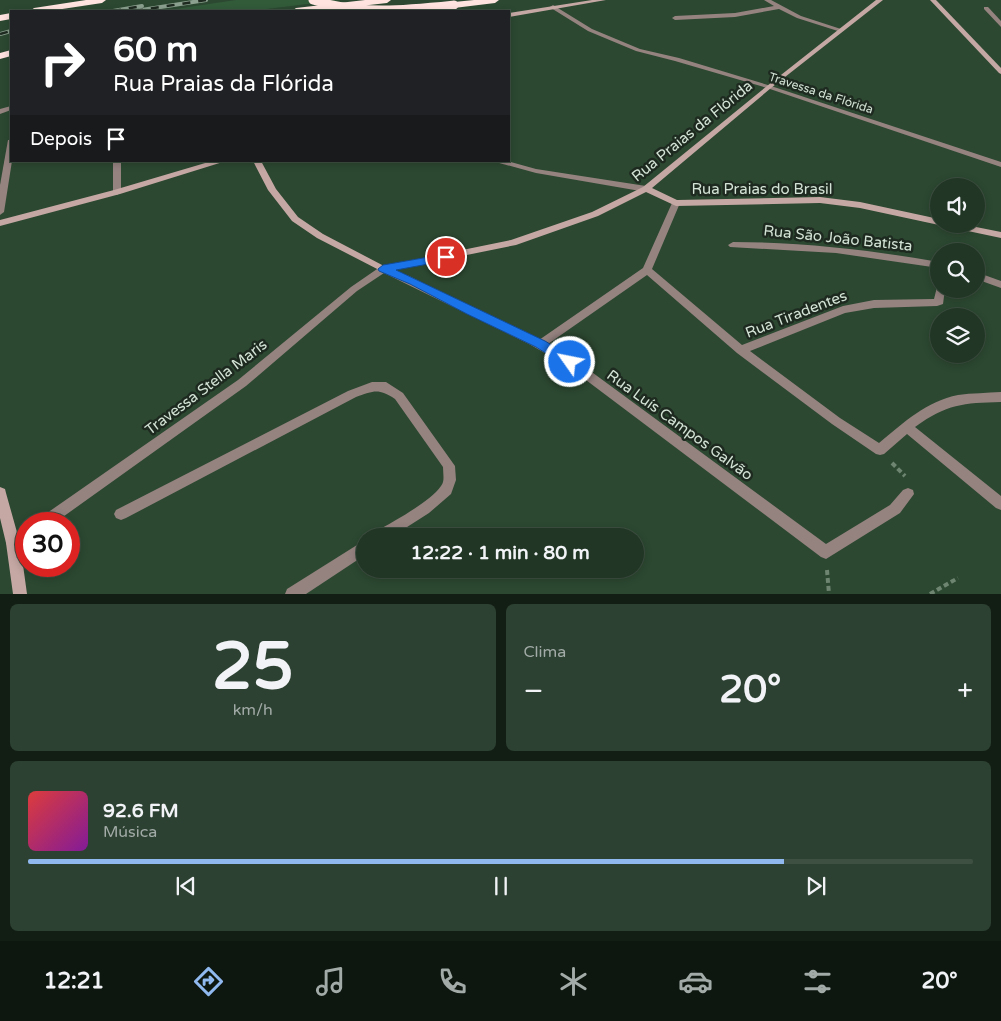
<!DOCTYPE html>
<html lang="pt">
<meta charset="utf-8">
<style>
:root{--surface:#213625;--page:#2d4132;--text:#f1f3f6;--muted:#a2aba7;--line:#3e5042;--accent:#90b9f0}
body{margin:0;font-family:"Varela Round",sans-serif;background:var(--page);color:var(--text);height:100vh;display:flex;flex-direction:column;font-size:19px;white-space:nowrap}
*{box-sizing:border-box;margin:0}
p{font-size:16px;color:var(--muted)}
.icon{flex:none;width:28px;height:28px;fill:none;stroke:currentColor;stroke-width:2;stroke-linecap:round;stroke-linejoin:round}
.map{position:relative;height:594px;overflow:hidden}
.details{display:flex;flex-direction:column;gap:10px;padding:10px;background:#121e14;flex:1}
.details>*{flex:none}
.banner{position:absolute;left:10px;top:10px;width:500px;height:152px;border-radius:0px;box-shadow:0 2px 8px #0003,0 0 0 1px var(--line);background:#202124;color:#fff;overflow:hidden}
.fabs{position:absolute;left:930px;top:178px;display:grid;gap:10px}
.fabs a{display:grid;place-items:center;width:55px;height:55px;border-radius:50%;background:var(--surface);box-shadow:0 2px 8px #0003,0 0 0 1px var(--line);font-size:25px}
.speed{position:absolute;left:15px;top:512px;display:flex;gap:10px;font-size:25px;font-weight:700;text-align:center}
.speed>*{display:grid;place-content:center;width:65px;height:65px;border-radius:50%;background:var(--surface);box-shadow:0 2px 8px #0003,0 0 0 1px var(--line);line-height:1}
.speed .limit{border:8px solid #d22;background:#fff;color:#111}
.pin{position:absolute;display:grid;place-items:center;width:42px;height:42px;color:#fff;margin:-21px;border:2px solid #fff;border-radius:50%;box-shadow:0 1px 5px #0007}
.me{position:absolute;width:55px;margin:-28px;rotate:303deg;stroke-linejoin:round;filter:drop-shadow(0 0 4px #0008)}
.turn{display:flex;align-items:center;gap:18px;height:105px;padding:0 20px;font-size:22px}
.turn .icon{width:65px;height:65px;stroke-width:2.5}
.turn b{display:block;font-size:35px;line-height:42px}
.then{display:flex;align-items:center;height:48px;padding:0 20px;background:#0003;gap:10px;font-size:19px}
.big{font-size:38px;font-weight:700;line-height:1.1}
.details .tile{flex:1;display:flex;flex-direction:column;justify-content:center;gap:8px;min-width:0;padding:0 18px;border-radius:8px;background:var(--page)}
.details .dial{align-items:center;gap:0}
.dial b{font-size:65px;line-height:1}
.song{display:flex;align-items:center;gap:15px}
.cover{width:60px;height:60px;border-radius:8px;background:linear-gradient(135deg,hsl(0 70% 55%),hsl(290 70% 35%))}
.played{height:5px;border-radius:2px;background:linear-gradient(90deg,var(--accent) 80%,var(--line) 80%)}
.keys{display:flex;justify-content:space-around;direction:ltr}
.heat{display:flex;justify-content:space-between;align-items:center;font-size:28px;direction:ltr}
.details .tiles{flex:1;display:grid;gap:10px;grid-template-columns:1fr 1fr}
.tile:last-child{grid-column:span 2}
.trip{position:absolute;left:356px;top:528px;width:288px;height:50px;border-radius:25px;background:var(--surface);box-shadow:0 2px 8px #0003,0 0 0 1px var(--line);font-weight:700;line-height:50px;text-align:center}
.tab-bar{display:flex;height:80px;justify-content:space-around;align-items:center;background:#0d160f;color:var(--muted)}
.tab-bar .icon{width:35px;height:35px}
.tab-bar .active{color:var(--accent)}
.tab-bar b{font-size:22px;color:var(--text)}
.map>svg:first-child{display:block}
</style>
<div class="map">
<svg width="1001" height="594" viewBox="0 0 1001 594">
<rect width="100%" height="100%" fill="#2c4831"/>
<path fill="#325b3a" d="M236,0H340L249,11H162Z"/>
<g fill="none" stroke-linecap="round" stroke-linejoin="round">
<g stroke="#6d8571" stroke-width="4" stroke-dasharray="5 3" stroke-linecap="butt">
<path d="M892,463L905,476"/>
<path d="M827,570L829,594"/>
<path d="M930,594L958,578"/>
</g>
<path fill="#958380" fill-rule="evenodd" d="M764,0H771L801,16L844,30L841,32L797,18L779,9L735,17L675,20L672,18L675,16L735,13L774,6Z"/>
<g fill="#958380" fill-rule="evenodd">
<path d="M553,5L592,29L640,49L679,58L771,86L1001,162V167L767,88L675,61L636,51L588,31L551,8L550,7Z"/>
<path d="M984,7H988L1001,21V27L984,9Z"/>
<path d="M11,106V110L0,114V109Z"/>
<path d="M8,140H11L12,161L4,212L0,215V185Z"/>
<path d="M113,161H121V192L117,195L113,192Z"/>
<path d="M492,161H507L536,169L646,186L650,189L646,192L536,173Z"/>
<path d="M676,200L680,203L652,269L742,345L843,306L874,300L933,299H934L937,287L939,286V289H945L943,304L937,306L874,308L845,313L750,351L840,418L879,443C903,423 927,401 958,395C972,393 987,393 1001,392V402C963,403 947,404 915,427L1001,496V510L996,508L907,434L884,454L880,455L876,454L832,424L737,353L647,275L548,344L574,359L826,544L890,505L903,490L908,488L913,490L914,494L900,513L826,559L821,557L566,365L529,344L384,273L357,291L246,386L53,524H35L37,520L238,380L351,287L380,267H386L409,276L539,340L643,268L672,203Z"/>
<path d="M733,242C802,242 870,250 939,262V268L836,253L730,247L728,245Z"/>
<path d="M976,272L1001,281V288L976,279Z"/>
<path d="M372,382H386L403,393L455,466L456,480L451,494L429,513L393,536H375L377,531C394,521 430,502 441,486C445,481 443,474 443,467L395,399C378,388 374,391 356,397L126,518L121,520L116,518L114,514L116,510L348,391Z"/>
<path d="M26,529V542L13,549L8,548L6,543L8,538Z"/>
<path d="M365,540V555L306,594H285L287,589Z"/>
</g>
<g fill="#c5a8a4" fill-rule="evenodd">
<path d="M592,0H606L509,17V13Z"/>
<path d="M876,0H883L771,88L652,188L677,200L820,197L860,202L939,219V224H942L939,225L860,208L820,203L676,206L646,192L598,216L516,245L383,272L317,238L292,221L268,190L253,161H261L276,189L298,217L323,234L384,266L511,240L592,212L643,187L767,86Z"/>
<path d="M930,0H936L1001,68V74L999,73Z"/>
<path d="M212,161H226L120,194L0,226V220L114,190Z"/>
<path d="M945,224H961L1001,232V238L949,227Z"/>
<path d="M0,487L5,489L6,493L20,543L27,594H13L6,543L0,518Z"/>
</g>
<g fill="#fee3df" fill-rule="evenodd">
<path d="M86,0H106L102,3L49,11H30L34,8Z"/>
<path d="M365,0H391L387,3L316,11H292L296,8Z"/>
<path d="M474,0H499L495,3L454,8L450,5L454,2Z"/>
<path d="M11,13V19L0,21V15Z"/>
<path d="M11,50V56L0,59V53Z"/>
</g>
<defs>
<g id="rail">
<path d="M113,11L142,6"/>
<path d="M135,11L206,0"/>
<path d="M0,34L11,31"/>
</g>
</defs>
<use href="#rail" stroke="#8ba08f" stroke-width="4"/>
<use href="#rail" stroke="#1e2a20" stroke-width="2.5" stroke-dasharray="8" stroke-linecap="butt"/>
<path stroke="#fee3df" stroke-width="9" d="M313,0C360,15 406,10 454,5"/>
</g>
<path fill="#1a73e8" stroke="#114b97" d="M446,254L452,257L450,260L396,270L545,341L575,359L576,362L575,366H566L536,347L467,314L410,284L379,271L378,269L383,265Z"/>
<g text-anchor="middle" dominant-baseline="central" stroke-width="5" stroke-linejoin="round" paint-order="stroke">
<g font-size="12" fill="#d3e3d5" stroke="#1e2a20">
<text transform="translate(821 93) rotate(18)">Travessa da Flórida</text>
</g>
<g font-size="15" fill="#d3e3d5" stroke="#1e2a20">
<text transform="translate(692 131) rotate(-39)">Rua Praias da Flórida</text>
<text x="762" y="189">Rua Praias do Brasil</text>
<text transform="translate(838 238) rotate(6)">Rua São João Batista</text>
<text transform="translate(796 314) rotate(-21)">Rua Tiradentes</text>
<text transform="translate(206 387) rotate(-37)">Travessa Stella Maris</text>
<text transform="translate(680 425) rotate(36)">Rua Luís Campos Galvão</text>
</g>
</g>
</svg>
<div class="fabs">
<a><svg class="icon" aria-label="sound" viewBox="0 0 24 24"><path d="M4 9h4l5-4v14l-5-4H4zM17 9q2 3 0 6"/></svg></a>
<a><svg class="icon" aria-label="search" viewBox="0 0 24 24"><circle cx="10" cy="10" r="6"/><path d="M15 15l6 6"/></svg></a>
<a><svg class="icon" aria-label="layers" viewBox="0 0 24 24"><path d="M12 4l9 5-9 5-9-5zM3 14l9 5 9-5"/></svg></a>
</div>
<div class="speed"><div class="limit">30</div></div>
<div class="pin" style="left:446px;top:257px;background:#d93025"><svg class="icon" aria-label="arrive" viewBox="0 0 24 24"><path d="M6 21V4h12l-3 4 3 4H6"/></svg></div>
<svg class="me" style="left:570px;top:362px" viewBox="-20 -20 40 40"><circle r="17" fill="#1a73e8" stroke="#fff" stroke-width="3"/><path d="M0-11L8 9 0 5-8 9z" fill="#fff"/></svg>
<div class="trip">12:22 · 1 min · 80 m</div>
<div class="banner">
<div class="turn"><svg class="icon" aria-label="right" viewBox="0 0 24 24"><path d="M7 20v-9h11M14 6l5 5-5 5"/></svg><div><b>60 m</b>Rua Praias da Flórida</div></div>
<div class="then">Depois<svg class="icon" aria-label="arrive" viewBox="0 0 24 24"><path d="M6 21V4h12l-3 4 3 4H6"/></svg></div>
</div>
</div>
<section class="details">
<div class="tiles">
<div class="tile dial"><b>25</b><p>km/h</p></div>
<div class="tile"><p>Clima</p>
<div class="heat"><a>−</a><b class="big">20°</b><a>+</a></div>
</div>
<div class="tile">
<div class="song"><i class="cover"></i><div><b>92.6 FM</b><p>Música</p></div></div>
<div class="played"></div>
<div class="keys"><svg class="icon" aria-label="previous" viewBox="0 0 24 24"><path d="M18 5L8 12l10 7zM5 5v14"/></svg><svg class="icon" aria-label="pause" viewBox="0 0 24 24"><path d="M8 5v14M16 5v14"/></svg><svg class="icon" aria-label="next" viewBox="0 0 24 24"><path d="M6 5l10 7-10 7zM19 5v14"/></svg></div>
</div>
</div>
</section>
<nav class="tab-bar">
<b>12:21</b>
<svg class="icon active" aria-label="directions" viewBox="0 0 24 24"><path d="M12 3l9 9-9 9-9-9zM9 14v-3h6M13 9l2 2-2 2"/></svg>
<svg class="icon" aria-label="music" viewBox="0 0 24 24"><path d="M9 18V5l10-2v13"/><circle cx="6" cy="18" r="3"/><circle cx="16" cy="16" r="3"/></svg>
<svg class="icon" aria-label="phone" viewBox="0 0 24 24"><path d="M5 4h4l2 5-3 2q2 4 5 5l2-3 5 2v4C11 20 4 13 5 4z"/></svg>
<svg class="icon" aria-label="climate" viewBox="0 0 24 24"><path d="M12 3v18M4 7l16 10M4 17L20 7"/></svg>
<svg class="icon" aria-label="car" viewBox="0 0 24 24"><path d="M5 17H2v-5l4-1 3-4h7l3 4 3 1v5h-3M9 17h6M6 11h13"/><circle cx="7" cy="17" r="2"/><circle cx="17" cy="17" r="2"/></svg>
<svg class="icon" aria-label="filters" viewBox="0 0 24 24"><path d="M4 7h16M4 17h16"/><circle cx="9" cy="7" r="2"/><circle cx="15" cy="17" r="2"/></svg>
<b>20°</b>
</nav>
